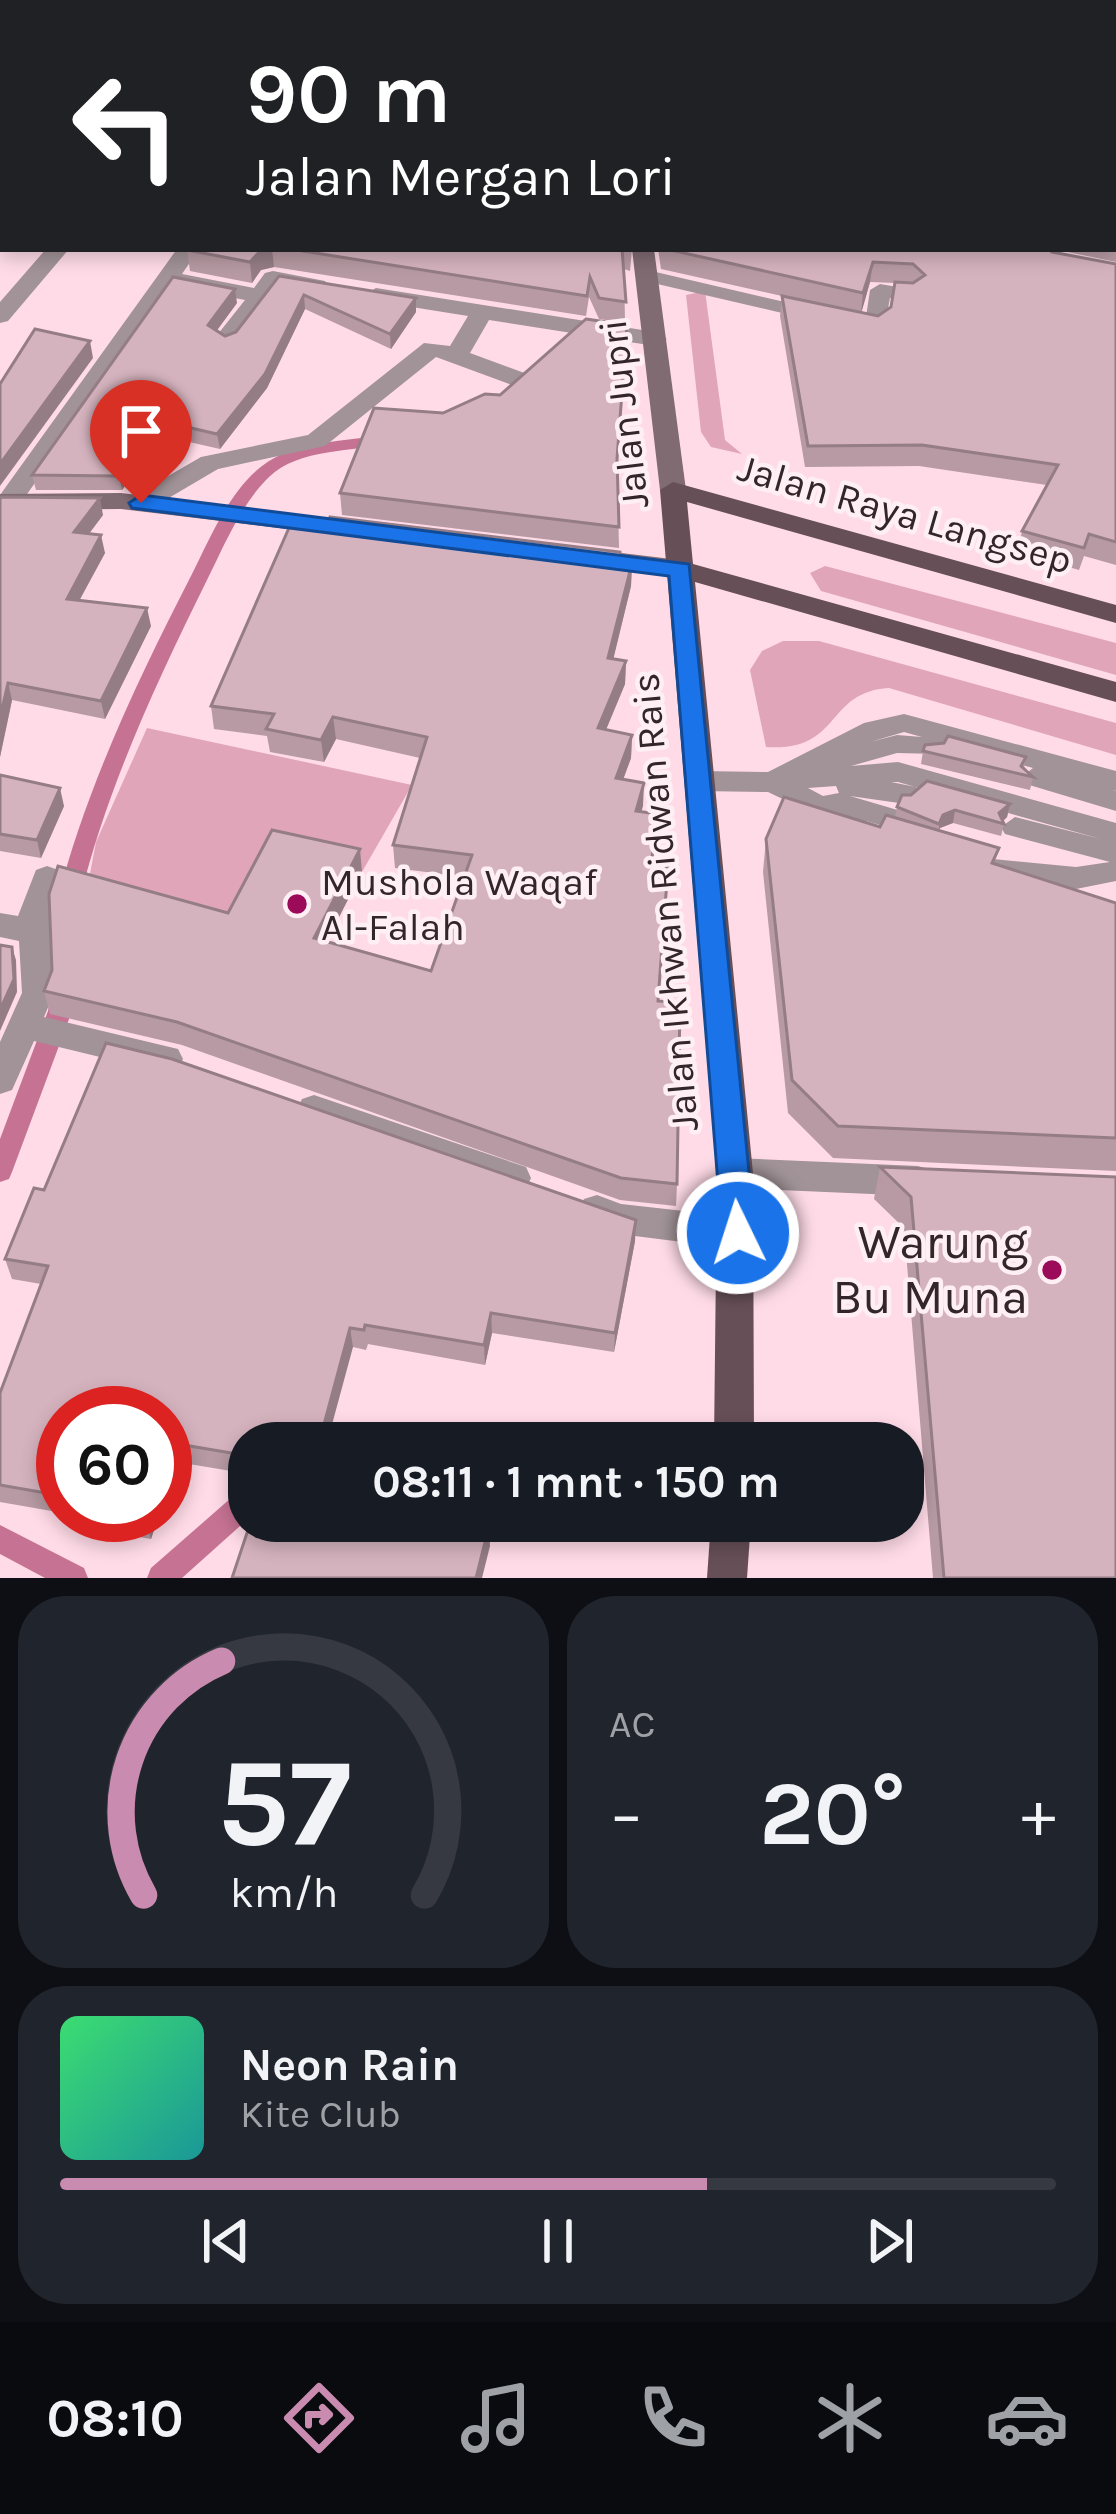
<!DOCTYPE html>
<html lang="id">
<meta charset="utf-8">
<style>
:root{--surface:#171b24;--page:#20242c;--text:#f1f3f6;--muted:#9ea1a6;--line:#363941;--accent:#ca8bb0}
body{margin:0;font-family:Karla,sans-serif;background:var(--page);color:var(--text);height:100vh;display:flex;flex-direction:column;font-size:45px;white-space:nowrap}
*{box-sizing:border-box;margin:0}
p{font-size:39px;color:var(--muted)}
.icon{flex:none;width:66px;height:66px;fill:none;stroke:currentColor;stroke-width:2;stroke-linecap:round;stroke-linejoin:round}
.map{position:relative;height:1578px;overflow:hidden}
.sheet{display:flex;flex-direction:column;gap:18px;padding:18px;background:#0d0f14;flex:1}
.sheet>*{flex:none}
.guide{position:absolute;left:0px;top:0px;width:1116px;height:252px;box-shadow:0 6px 18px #0003;background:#202124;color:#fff;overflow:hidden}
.speed{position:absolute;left:36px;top:1386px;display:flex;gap:24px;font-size:60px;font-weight:700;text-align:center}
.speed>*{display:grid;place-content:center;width:156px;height:156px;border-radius:50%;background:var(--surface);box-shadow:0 6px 18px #0003;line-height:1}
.speed .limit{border:18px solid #d22;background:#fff;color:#111}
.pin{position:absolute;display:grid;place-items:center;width:102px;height:102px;color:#fff;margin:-123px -51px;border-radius:50% 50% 50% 0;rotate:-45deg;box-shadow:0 0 12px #0007}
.pin .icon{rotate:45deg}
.me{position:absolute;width:132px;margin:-66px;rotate:356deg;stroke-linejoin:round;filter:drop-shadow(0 0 9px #0008)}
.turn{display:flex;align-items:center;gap:42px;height:252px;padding:0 48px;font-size:54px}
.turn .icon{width:156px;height:156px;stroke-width:2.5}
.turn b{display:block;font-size:84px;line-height:102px}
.big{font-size:90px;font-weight:700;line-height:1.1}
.sheet .tile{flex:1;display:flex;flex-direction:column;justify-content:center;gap:18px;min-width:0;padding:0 42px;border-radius:48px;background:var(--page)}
.sheet .dial{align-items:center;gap:0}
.dial svg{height:312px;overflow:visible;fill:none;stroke:var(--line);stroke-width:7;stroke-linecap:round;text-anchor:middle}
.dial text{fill:var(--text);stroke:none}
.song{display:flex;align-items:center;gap:36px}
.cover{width:144px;height:144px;border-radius:18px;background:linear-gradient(135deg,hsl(140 70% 55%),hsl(180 70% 35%))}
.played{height:12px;border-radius:6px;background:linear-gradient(90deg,var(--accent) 65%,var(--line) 65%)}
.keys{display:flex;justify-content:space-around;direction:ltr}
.heat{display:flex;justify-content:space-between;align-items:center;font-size:66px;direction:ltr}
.sheet .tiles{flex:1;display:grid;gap:18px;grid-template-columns:1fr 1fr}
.tile:last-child{grid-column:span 2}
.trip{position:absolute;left:228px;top:1422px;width:696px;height:120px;border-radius:48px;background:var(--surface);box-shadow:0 6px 18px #0003;font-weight:700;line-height:120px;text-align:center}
.dock{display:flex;height:192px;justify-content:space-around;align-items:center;background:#090b0e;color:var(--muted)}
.dock .icon{width:84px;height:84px}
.dock .on{color:var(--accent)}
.dock b{font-size:54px;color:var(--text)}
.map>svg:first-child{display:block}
</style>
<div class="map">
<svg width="1116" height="1578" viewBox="0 0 1116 1578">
<rect width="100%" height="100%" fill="#ffdbe7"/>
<g fill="#e1a5ba">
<path d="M705,291L725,440L742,454L711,447L701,432L686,295Z"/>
<path d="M825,566L1116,643V675L821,591L810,573Z"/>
<path d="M783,641H819L1116,723V755L889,688C824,692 843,752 766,747L750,670L762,651Z"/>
<path d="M147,728L412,785L362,872L275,853L232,936L86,895L96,842Z"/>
</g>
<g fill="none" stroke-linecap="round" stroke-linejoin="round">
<g fill="#c67393" fill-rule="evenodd">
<path d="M386,434L395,439L392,443C354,452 299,448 269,477C241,504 224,546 207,580C157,681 107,788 80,898L77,904H61L58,898C87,786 139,677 192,574C210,538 230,490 262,466C295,440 347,442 386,434Z"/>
<path d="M61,980L69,983L72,989V1011L12,1172L9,1179L0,1182V1139L48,1011L53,983Z"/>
<path d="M249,1487V1518L182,1578H147L151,1568L239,1491Z"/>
<path d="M0,1525L84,1568L88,1578H45L0,1554Z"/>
</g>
<g fill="#a19397" fill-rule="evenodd">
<path d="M647,270L819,310L823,314L812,320L640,280V272Z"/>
<path d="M880,284L915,290L918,294L908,300L890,298L884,329L842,328V318L866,317L870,290Z"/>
<path d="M904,714L1116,771V791L1085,782L1116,791V811L1026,784L1022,777L1033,768L939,742L942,747L938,754L897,753L851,766L898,762L1116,823V881L1076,889L983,876L979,869L983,862L993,859L1076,867L1110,862L1005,834L1001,827L1015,817L1101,839L898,782H891L916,787L920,794L916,801L906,804L850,796L928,819L932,826L928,833L918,836L866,821L864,830L854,833L768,792L699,791L686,781L699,771L768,772L864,723ZM904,732L922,737L897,735L870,742ZM836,786L839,793L823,796L808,788Z"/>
</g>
<g fill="#a19397" fill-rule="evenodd">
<path d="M964,0H984L985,3H965Z"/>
<path d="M46,249H69L8,321L0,323V302Z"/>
<path d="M177,249H199L182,274L254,288L265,273L273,271L325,281L329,286L317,293L279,286L234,344L226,346L214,339L245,300L173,286L18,507H0V495Z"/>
<path d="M376,288L655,332L667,339L655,346L489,320L470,353L530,375V385H512L436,357L325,446L218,469L150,509H132L128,503L132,497L201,457L308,435L424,343L450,346L468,316L368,300L364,295Z"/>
<path d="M47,866L58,870L63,878L50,916L54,993L44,1017L178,1049L183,1059L178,1069L166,1073L34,1041L12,1090L0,1094V1042L22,993L19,941L0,937V913L18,916L36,870Z"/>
<path d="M314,1095L526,1167L531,1178L526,1189L513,1193L302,1119L297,1109L302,1099Z"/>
<path d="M735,1158L918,1166L931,1170L936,1181L931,1192L918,1196L735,1188L723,1184L717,1173L723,1162Z"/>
<path d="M597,1195L621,1204L738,1217L751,1222L756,1233L751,1244L738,1249L619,1234L584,1221L579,1210L584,1199Z"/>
</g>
<g fill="#806b72" fill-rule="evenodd">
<path d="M632,249H654L686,490L673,498L660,490Z"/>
<path d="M121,493L328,518L341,526L328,534L121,509L0,510V494Z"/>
<path d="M596,550L680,560L693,569L680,578L587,565L583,559Z"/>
</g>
<g fill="#674f57" fill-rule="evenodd">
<path d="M673,482L1116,605V623L687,502L693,564L1116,682V702L695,582L753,1173L754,1443H714L717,1173L660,490Z"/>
<path d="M711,1521H751L747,1578H707Z"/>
</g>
</g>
<g fill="#b79aa3" fill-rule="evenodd">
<path d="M1062,0H1116V262L1053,249H1113V3H1063Z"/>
<path d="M187,249H632L630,271L624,269L625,323L599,319L589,297L586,316L274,267L261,270L252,283L190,271Z"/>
<path d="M658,249H1048L1052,252L1116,264V565L1084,556L1079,570L1018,552L1022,531L1047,485L919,466L805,467L780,316L782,296L661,269ZM870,282L895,283L891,307L878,316L861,313Z"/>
<path d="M279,276L416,298V312L391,349L305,309L267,388L220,449L163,436L122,490H36L32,475L237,303L216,331L225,336L236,332Z"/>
<path d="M627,325L617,468L619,548L342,515L340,493L443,413L500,395Z"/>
<path d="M0,497L103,515L89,534L105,553L79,600L151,626L105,719L12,700L0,757Z"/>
<path d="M621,562L632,563L631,586L613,659L626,661L625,684L606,730L632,735L631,758L623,780L644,783L641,812L658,814L653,864L659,1001L677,1184L676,1206L620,1200L182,1045L50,1014L44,991L228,913L362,872L327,941L431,971L465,877L395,868L393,845L420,758L336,739L324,762L270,752L267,736L214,729L211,706Z"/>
<path d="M923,751L1026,757L1024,769L1033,777L1030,790L921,764Z"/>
<path d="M0,775L64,806L41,858L0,851Z"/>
<path d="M1010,804L1007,817L1003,821L1004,824L1001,836L953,823L940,828L939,831L995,864L1116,903V1171L833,1158L788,1113L763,872L766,839L880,827L895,817L897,807Z"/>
<path d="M880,1167L1116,1177V1578H933L904,1228L874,1199Z"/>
<path d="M635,1241L614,1352L492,1333L485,1365L368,1344L366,1350L353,1347L249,1443V1474L177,1462L165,1498V1413H63V1513L0,1502V1393L41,1284L12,1279L5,1259Z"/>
<path d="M70,1515H159L151,1539L74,1526Z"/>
</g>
<g fill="#957d85">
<path d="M3,212V237L0,240V215Z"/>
<path d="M272,249L274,267L261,270L252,283L250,262L259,250Z"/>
<path d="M873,262L870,282L861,314L863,293Z"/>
<path d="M235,289L237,303L210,340L208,325Z"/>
<path d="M304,295L305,309L267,388L220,449L217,434Z"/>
<path d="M416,298V312L391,349L390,334Z"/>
<path d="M90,341L93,358L0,486V464Z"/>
<path d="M161,421L163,436L122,490L119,476Z"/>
<path d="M100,498L103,515L77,549L74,532Z"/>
<path d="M101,535L105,553L71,616L67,599Z"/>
<path d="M632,563L631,586L608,681V658Z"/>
<path d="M147,608L151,626L105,719L101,701Z"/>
<path d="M626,661L625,684L597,751L598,728Z"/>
<path d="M8,683L12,700L0,757V718Z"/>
<path d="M333,717L336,739L324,762L321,740Z"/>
<path d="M632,735L631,758L615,801L616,778Z"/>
<path d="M644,783L643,806L635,834L636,811Z"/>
<path d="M60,788L64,806L41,858L37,840Z"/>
<path d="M1010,804L1007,817L1001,823L999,813Z"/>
<path d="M955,810L953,823L940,828L936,837L943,815Z"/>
<path d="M360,849L362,872L317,960L314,938Z"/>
<path d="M12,947L16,960L17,992L0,1031V1010Z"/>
<path d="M636,1220L635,1241L614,1352L615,1333Z"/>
<path d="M491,1313L492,1333L485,1365L484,1345Z"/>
<path d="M350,1328L353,1347L327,1443H319Z"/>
<path d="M172,1443L177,1462L165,1498V1463Z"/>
<path d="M148,1515H159L151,1539L146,1521Z"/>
<path d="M489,1526L490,1546L482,1578H476Z"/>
</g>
<g fill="#d5b3be" stroke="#957d85" stroke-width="3">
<path d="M0,0H963L964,3H3V212L0,215Z"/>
<path d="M1071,0H1116V241L1113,240V3H1071Z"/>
<path d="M187,249H262L250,262L187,250Z"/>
<path d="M290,249H622L626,302L599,298L590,277L587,296Z"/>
<path d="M666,249H1048L1052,252L1116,264V542L1089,534L1084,548L1022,531L1058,465L922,445L808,446L782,296L878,316L891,307L895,282L913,283L925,275L913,264L873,262L863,293Z"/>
<path d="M279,276L416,298L390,334L304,295L265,374L217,434L161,421L119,476L32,475L173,277L235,289L208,325L225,336L236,332Z"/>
<path d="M586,319L627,325L617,459L619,527L340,493L374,408L443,413L485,394L500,395Z"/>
<path d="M35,329L90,341L0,464V384Z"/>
<path d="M0,497L100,498L74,532L101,535L67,599L147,608L101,701L8,683L0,718Z"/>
<path d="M330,517L620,552L621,562L632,563L608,658L626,661L598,728L632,735L616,778L644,783L636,811L658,814L651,864L668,867L658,1001L680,1003L677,1184L621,1178L177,1022L44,991L52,970L49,894L58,866L228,913L272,830L360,849L314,938L431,971L472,855L393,845L427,737L333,717L321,740L266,729L274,714L211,706L292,521L327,525Z"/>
<path d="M948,736L1026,757L1021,766L1033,777L923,751L925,745L944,743Z"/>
<path d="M0,775L60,788L37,840L0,834Z"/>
<path d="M927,781L1010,804L999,813L1004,824L955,810L943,815L939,824L897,807L902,795H911Z"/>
<path d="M784,797L880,827L886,815L999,848L992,863L1116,903V1138L838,1126L792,1080L766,839Z"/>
<path d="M0,945L12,947L14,979L0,1010Z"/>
<path d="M106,1043L172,1059L636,1220L615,1333L491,1313L484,1345L365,1325L364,1330L350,1328L319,1443H249V1456L172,1443L165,1463V1413H63V1496L0,1485V1393L48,1266L5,1259L34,1188L44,1190Z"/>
<path d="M880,1167L1116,1177V1578H944L911,1197Z"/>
<path d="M112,1515H148L146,1521Z"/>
<path d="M251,1521H466L489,1526L476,1578H232Z"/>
</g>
<path fill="#1a73e8" stroke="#114b97" stroke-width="3" d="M141,495L689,564L755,1233L750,1243H727L722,1233L669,576L132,508L129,503Z"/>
<g fill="#9b0b5a" stroke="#feeff4" stroke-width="4.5">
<circle cx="297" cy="904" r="12"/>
<circle cx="1052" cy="1270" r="12"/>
</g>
<g text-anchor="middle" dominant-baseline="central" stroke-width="9" stroke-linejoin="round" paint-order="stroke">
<g font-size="39" fill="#33262b" stroke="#feeff4">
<text transform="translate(624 414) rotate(-97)">Jalan Jupri</text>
<text transform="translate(905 514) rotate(16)">Jalan Raya Langsep</text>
<text transform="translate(665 902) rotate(-95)">Jalan Ikhwan Ridwan Rais</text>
</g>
<g font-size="39" fill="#33262b" stroke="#feeff4" text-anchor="start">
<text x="321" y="882">Mushola Waqaf<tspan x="321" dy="45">Al-Falah</tspan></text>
</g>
<g font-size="48" fill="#33262b" stroke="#feeff4" text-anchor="end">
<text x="1028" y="1242">Warung<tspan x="1028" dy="55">Bu Muna</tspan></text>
</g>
</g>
</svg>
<div class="speed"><div class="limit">60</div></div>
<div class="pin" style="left:141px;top:503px;background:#d93025"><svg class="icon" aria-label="arrive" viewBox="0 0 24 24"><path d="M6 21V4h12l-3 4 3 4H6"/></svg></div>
<svg class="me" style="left:738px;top:1233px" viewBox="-20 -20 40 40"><circle r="17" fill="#1a73e8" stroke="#fff" stroke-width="3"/><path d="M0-11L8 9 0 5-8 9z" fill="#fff"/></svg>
<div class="trip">08:11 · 1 mnt · 150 m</div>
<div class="guide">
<div class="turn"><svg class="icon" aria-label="left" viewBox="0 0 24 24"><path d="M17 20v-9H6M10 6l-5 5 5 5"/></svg><div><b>90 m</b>Jalan Mergan Lori</div></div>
</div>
</div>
<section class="sheet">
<div class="tiles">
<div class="tile dial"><svg viewBox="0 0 100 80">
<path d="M14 69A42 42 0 1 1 86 69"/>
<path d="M14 69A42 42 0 0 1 34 9" stroke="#ca8bb0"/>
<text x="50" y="56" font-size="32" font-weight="700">57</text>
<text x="50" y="72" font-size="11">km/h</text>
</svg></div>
<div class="tile"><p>AC</p>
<div class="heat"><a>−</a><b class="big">20°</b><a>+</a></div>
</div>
<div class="tile">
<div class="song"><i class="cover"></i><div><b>Neon Rain</b><p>Kite Club</p></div></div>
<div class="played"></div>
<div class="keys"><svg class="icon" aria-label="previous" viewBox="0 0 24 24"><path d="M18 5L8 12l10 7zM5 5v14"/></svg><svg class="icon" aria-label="pause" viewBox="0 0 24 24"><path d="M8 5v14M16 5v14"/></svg><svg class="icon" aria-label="next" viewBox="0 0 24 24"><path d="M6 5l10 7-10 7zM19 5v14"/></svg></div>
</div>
</div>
</section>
<nav class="dock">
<b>08:10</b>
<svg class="icon on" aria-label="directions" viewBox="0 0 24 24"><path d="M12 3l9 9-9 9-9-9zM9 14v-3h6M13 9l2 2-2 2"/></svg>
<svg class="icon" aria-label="music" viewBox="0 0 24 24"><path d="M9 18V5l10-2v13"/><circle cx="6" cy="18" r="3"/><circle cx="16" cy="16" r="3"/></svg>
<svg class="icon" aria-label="phone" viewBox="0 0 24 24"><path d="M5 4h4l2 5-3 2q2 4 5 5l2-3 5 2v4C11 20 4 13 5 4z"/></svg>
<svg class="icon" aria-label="climate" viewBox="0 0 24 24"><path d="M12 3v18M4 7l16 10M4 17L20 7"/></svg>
<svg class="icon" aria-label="car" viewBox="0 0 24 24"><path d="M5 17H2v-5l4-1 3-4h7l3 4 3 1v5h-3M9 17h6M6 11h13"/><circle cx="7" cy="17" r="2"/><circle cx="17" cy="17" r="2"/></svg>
</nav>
